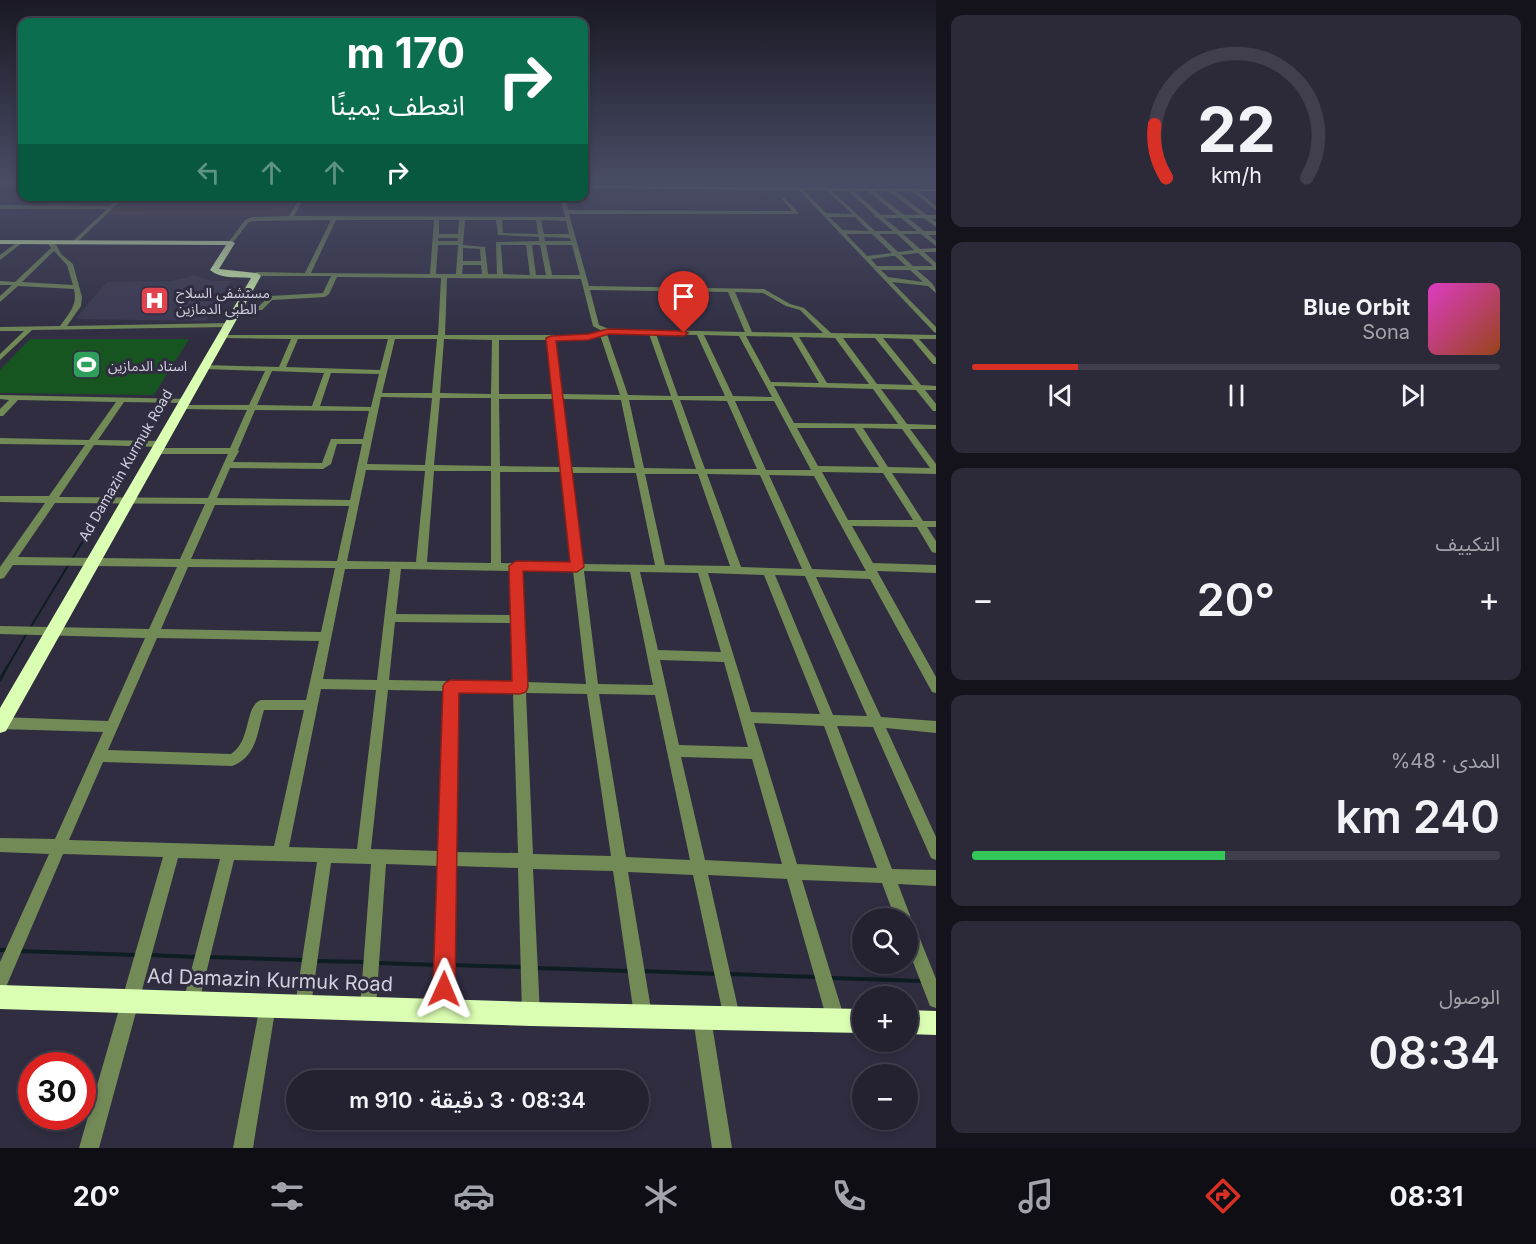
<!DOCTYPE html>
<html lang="ar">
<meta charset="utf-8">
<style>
:root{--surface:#242231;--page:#2c2a39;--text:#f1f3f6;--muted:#a3a4ab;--line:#413f4d;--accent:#d93025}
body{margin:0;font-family:Inter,"Noto Sans Arabic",sans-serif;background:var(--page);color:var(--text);direction:rtl;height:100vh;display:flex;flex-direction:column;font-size:22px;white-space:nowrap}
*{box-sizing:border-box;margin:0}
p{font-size:20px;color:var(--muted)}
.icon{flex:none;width:33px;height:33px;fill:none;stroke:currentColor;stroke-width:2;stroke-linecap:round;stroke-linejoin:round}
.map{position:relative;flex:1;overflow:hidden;direction:ltr}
.drawer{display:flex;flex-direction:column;gap:15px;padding:15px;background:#14131b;width:600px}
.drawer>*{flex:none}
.banner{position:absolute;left:18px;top:18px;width:570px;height:183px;border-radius:12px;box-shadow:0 3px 9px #0003,0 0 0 2px var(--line);direction:rtl;background:#0b6e4f;color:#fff;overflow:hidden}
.controls{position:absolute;left:852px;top:908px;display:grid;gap:12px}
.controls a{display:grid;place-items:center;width:66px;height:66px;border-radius:50%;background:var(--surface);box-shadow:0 3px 9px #0003,0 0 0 2px var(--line);font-size:30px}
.speed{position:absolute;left:18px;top:1052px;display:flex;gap:12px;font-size:30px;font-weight:700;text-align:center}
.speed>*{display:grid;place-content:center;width:78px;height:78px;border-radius:50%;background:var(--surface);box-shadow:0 3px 9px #0003,0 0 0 2px var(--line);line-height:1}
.speed .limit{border:9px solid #d22;background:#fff;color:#111}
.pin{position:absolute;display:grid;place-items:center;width:51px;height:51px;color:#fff;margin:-62px -26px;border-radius:50% 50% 50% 0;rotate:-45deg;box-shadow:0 0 6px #0007}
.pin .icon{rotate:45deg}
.me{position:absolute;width:66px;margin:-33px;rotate:1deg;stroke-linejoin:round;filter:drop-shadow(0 0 4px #0008)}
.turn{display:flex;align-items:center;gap:21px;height:126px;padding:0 24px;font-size:27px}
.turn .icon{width:78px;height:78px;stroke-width:2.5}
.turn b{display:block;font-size:42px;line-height:51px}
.lanes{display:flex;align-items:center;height:57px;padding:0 24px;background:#0003;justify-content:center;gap:30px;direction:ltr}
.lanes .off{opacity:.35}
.big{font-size:45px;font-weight:600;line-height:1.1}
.drawer .widget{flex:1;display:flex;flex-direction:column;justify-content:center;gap:9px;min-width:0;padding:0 21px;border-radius:12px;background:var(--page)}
.drawer .dial{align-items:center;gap:0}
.dial svg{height:156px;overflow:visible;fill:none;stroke:var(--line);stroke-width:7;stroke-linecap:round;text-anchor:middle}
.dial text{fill:var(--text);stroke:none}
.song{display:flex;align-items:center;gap:18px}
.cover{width:72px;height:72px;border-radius:9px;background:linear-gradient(135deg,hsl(310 70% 55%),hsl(20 70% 35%))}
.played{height:6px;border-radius:3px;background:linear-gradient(90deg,var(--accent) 20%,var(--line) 20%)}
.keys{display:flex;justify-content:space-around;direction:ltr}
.heat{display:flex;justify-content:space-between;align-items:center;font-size:33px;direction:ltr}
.charge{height:9px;border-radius:4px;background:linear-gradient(90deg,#34c759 48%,var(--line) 0)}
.trip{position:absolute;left:286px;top:1070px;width:363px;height:60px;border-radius:30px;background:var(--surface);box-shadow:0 3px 9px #0003,0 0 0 2px var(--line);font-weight:600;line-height:60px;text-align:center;direction:rtl}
.dock{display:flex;height:96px;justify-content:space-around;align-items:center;background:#0e0e14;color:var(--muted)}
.dock .icon{width:42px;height:42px}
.dock .current{color:var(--accent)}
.dock b{font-size:27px;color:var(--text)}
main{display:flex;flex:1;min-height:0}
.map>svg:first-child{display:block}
</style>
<main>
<section class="drawer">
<div class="widget dial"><svg viewBox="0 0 100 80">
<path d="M14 69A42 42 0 1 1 86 69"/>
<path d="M14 69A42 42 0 0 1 8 42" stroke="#d93025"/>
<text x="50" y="56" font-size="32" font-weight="700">22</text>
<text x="50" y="72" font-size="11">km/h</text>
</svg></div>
<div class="widget">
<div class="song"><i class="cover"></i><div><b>Blue Orbit</b><p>Sona</p></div></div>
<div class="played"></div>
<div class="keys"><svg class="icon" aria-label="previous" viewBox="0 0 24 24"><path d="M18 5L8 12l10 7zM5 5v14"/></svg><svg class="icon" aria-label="pause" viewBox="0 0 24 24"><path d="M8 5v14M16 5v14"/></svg><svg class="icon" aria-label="next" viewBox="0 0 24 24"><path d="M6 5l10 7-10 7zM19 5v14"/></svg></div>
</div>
<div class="widget"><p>التكييف</p>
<div class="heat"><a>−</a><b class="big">20°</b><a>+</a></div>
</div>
<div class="widget"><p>المدى · 48%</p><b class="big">240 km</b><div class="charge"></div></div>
<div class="widget"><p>الوصول</p><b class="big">08:34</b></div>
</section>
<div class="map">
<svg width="936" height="1148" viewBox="0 0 936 1148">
<rect width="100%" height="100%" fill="#302d41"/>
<path fill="#463231" d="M25,197L26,196L299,197L288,216L106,215L112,209L46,207L56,198Z"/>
<path fill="#3b3851" d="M195,275L212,281H231L206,321L75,319L107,282L172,281Z"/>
<path fill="#16551f" d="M30,339H189L154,395L0,393V370Z"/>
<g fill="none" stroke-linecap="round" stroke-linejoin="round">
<path stroke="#0e1d22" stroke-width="1.5" d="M107,502L136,454"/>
<g stroke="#0e1d22" stroke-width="2">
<path d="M72,559L108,500"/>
<path d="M30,628L69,564"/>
<path d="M6,669L27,633"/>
</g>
<path stroke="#0e1d22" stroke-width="3" d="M0,680L7,667"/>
<g stroke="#0e1d22" stroke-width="4">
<path d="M0,950H7"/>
<path d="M18,951L136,955"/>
<path d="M150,955L196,957"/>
<path d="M207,957L303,960"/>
<path d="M315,961L366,962"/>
<path d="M378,963L438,965"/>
<path d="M450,965L522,967"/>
<path d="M537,968L630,971"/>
<path d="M642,971L717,974"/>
<path d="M729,974L816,977"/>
<path d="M831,978L921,981"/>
</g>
<g fill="#728a56" fill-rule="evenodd">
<rect x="0" y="182" width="22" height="2"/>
<path d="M584,186L936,189V191H918L936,206V210L912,191H895L927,215H936V219L931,218L936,222V227L924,218H908L924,231H936V235H928L936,241V246L921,234H903L920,249L936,248V252H924L936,263V270H917C924,277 936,283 936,293L928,286L892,282L936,327V333L934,332L799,190L584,188ZM804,190H827L852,214L826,213ZM832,191H848L875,215L874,217L878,218L893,231H875ZM854,191H868L897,215H881ZM874,191H889L920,215H904ZM829,217H855L869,231L843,230ZM884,218H901L917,231H900ZM846,234H872L892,253L867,256ZM879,234H897L914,250L898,252ZM918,253L933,266H913L901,255ZM892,256H895L906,266H877L871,259ZM881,270H910L923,282L888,277Z"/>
<path d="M121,196H126L75,244L72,242L73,241L107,209H0V205L110,206Z"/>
<path d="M178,196L560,198V196H565L568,210L792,211L782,199L784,198L798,212V214H569L589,286L764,289L790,304L804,308L831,333L936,335V339H919L936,358V364H933L912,339L883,338L921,385L936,386V390H925L936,404V411H933L916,390L881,389L907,424L936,425V429H910L936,464V474L892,473L923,521H936V527H927L936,541V553L932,552L917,527L852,526L873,563L936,565V573L877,571L936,677V693L932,692L870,579L816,577L881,717L936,721V733L886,728L936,837V860L931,858L873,727L837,726L892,869L936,870V886L898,884L911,918L909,922L914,924L936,979V1008L930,1006L908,949V918H895L882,883L802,880L845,1020L842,1026L836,1029L830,1026L827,1020L787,879L708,875L740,1017L737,1023L731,1026L725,1023L693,875L628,872L652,1015L649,1021L643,1024L637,1021L634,1015L613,871L533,869L540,1014L537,1020L531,1023L525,1020L522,1014L518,868L454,866L452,1011L449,1017L443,1020L437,1017L434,1011L439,866L386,864L376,1007L374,1013L368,1015L362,1013L360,1007L371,864L331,863L311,1006L309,1012L303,1014L297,1012L295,1006L317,862L234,860L199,1002L197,1008L191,1010L185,1008L183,1002L220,859L178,858L99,1148H79L163,857L63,854L6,987L0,989V962L49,854L0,852V838L55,839L103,732L0,729V717L108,721L145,638L0,634V626L149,629L177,567L13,565L4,578L0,579V567L45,503L0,502V496H49L85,445L0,444V438L89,440L116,402L18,400L3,416H0V409L9,400L0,399V395L189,399V403H186L124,402L98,440L162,441L166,444L162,447L94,445L59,497L208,498L228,454H157L153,451L157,448H230L247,410L183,409L179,407L183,405H249L265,371L204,369L200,367L204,365L279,367L291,339L222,338L220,337V335H438L441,278L337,277L329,294L325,297L272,300L262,310H237L236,309L239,307H258L270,296L323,293L331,276H257L254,274L257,272L305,273L331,220L253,221L249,222L231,245L228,243L245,220L252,217L289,216L299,199ZM304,199L561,201L565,217L294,216ZM336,220H434L430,274L311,273ZM439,220H459L458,234H439ZM465,220H496L498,235L539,237V241L496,242L497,274H488L485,247L463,245ZM502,220H536L538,234L503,233ZM541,220L566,221L569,234H544ZM544,237L570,238L571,241H545ZM438,238H458V241H438ZM438,245H458L456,274H436ZM501,245H526L530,275L503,274ZM532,245H540L546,275H536ZM546,245H572L580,275H552ZM463,248L480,249L481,261H463ZM463,265H481L482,274H462ZM447,278L581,279L593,326L602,331L588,335H445ZM590,290L728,292L745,332L609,329L599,325ZM735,292L763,293L786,306L800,310L823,333L752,332ZM607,334H649L671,396L628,395ZM656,334L697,335L725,396H678ZM600,335L620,395L562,394L555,340L588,339ZM704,335L739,336L772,397L733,396ZM746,336L792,337L819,383L771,382ZM799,337L835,338L869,384L827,383ZM843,338H875L913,385L877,384ZM298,339H388L380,370L286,367ZM395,339H437L432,393H382ZM444,339L492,340L491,394L440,393ZM499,340H548L554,394H499ZM272,371L324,373L312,406L257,405ZM331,373L379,374L371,407L320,406ZM774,386L873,389L898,424L794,423ZM381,397L432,398L425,465L367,464ZM440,398H491V466L434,465ZM499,399H554L562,467L500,466ZM562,399L621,400L635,468L571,467ZM629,400H672L696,469L644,468ZM680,400L727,401L757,469H705ZM735,401H774L811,470H766ZM255,410L369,411L363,439H331L322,463L233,462L239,451L238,450ZM797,428H854L879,467L818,466ZM863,428L902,429L930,468L888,467ZM337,444H362L350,500L217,498L230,468L323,469L331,464ZM366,470L425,471L416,562L347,561ZM434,471H491V563L427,562ZM500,472H562L572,564L501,563ZM822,472L883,473L913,520H848ZM571,473H636L655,565L583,564ZM645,474H698L730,566L665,565ZM707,474L760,475L802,569L741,567ZM769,475L814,476L866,571L812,569ZM55,503L205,504L180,559L18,557ZM215,505L349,506L337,561L191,559ZM188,567L335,568L321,632L161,629ZM345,569H390L377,680L323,679ZM401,569L510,571L511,615L396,614ZM520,571H573L586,684L525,682ZM584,571L630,572L653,685L598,684ZM640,572L698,573L721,652L658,650ZM708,573L764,575L820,714L751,712ZM775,575L805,576L867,716L833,715ZM395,622L511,623L513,682L389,680ZM157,638L319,641L306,700H261C244,706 252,740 231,754L108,750ZM660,660L724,662L748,747L679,745ZM321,689L376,690L357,849L289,847ZM388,690L445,691L440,851L371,849ZM457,692L513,693L518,853L454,852ZM526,693L587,694L611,856L533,854ZM599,694L655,695L690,860L626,857ZM264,710H304L274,846L69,840L103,762L232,766C257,757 257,732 264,710ZM754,723L824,726L877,868L797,864ZM681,757L752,759L782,864L705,860Z"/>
<path d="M20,240L23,242L22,243L0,260V255Z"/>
<path d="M50,240L57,246L61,254L73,264L82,297L81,306L67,326L229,323L232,325L229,327L32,330L0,360V354L24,331H0V327L60,326C69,313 78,305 74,289L18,286L0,302V296L12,285H0V281L15,282L51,248L47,242ZM54,251L67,265L73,285L22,282Z"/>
<path d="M268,997L274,999L276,1005L253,1148H233L260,1005L262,999Z"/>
<path d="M702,1009L708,1012L711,1018L732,1148H712L693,1018L696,1012Z"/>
</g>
<g fill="#dbffb2" fill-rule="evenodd">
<path d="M0,240L231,241L235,243L219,269L257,273L261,276L6,731L0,733V708L251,278C238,277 221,279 210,270L226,245L0,244Z"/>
<path d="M0,985L531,1002L862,1009V1033L531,1026L0,1009Z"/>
<path d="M908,1010L936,1011V1035L908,1034Z"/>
</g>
</g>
<linearGradient id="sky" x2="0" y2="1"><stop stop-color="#1a1924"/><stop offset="0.53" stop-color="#484c65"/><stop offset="1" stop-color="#484c65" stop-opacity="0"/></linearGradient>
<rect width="936" height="342" fill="url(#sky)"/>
<path fill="#d93025" stroke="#8d1f18" stroke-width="1.5" d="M608,329L684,331L688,333L684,336L609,334L588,340L556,341L584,567L577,572L523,571L528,687L526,692L520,694L459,693L455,989L451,997L444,1000L436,997L433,989L443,686L446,682L451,680L512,681L509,566L516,561L570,562L546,338L551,336L588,334Z"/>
<defs>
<symbol id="hospital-square" viewBox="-11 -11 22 22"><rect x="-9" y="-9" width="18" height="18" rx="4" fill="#e0444e" stroke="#302d41"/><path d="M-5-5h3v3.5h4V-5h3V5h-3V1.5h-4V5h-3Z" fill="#fff"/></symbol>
<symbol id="stadium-square" viewBox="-11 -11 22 22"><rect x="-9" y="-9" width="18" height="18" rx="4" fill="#2e9e5b" stroke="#302d41"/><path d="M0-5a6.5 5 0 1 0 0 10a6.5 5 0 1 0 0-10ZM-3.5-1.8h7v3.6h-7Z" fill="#fff"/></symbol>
</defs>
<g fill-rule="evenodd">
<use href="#hospital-square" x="138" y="284" width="33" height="33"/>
<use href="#stadium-square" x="70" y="348" width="33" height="33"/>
</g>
<g text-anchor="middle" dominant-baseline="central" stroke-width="6" stroke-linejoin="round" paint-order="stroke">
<g font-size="14" fill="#d1d0dd" stroke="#302d41" text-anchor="start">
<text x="176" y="292">مستشفى السلاح<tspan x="176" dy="16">الطبى الدمازين</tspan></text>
<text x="108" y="365">استاد الدمازين</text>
</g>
<g font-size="14" fill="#d1d0dd" stroke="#302d41">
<text transform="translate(125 465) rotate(-60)">Ad Damazin Kurmuk Road</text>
</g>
<g font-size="20" fill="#d1d0dd" stroke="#302d41">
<text transform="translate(270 980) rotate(2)">Ad Damazin Kurmuk Road</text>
</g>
</g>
</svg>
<div class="controls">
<a><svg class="icon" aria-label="search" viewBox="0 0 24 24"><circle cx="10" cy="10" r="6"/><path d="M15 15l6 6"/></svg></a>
<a>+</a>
<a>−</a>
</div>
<div class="speed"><div class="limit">30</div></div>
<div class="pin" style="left:684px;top:333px;background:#d93025"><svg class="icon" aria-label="arrive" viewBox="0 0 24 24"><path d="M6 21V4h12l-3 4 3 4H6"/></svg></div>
<svg class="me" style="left:444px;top:989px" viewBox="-20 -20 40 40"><path d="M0-17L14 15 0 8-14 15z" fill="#d93025" stroke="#fff" stroke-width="4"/></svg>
<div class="trip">08:34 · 3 دقيقة · 910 m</div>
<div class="banner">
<div class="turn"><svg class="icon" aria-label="right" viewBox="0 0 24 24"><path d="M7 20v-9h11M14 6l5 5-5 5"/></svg><div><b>170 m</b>انعطف يمينًا</div></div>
<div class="lanes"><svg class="icon off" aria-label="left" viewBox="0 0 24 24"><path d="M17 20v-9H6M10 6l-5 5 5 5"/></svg><svg class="icon off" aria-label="ahead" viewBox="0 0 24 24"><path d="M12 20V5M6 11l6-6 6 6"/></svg><svg class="icon off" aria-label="ahead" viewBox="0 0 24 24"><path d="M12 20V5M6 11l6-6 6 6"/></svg><svg class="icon" aria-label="right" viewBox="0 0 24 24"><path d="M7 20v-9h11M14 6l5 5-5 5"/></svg></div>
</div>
</div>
</main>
<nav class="dock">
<b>08:31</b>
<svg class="icon current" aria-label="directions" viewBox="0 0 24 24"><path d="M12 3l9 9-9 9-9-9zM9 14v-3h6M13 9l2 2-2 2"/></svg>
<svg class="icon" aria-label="music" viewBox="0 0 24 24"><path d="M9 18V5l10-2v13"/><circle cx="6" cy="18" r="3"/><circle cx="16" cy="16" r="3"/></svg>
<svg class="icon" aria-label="phone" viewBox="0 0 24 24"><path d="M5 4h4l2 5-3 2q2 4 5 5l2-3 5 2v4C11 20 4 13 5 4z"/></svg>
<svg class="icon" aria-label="climate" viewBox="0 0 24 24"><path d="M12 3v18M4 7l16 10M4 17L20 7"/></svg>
<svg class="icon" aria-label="car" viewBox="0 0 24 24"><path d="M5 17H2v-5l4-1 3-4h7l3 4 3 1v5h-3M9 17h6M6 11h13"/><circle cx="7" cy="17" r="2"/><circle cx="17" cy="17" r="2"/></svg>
<svg class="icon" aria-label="filters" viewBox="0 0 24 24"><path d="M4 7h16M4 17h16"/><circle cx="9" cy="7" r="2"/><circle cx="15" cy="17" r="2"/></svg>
<b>20°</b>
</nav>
